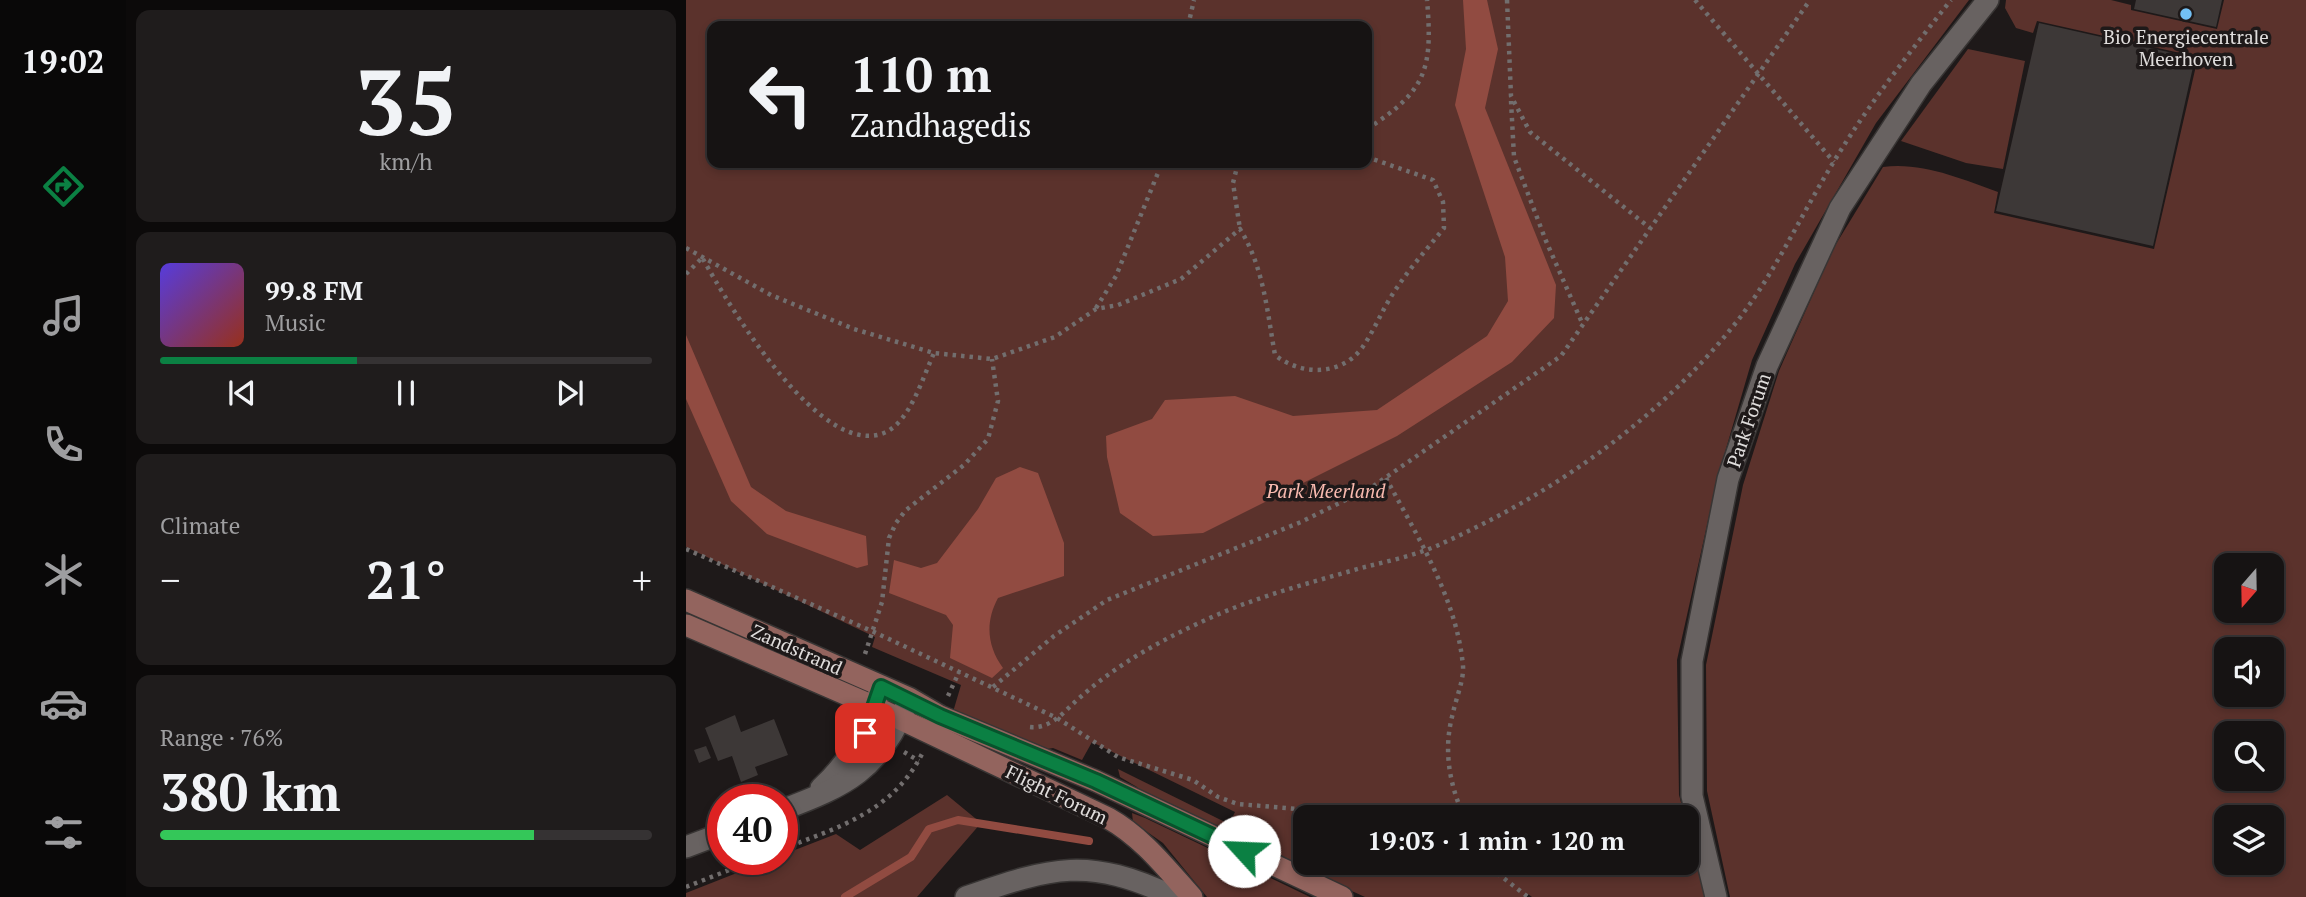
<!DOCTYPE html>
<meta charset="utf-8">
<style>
:root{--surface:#161313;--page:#1f1c1c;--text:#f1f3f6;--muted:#9e9ea0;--line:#353233;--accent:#0b8043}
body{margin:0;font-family:"PT Serif",serif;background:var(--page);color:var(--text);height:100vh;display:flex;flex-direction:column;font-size:26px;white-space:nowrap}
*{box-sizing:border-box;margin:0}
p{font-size:23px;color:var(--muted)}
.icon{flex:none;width:38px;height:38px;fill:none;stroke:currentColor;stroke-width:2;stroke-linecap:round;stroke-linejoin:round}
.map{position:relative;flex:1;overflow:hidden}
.details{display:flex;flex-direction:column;gap:10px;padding:10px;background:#0c0a0a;width:560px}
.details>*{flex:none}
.hud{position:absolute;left:21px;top:21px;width:665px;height:147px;border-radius:14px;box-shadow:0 4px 10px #0003,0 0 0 2px var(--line);background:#161313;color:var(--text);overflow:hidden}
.needle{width:46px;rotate:200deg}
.fabs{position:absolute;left:1528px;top:553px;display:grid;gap:14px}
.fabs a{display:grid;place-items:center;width:70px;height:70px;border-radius:14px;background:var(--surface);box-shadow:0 4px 10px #0003,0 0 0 2px var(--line);font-size:35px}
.speed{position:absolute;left:21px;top:784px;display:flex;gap:14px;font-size:35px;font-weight:700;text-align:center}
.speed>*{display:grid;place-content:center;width:91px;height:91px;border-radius:50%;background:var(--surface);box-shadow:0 4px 10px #0003,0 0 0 2px var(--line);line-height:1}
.speed .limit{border:10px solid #d22;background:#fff;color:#111}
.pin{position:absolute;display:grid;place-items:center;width:60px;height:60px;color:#fff;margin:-30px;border-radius:14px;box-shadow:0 4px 10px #0006}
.me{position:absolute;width:77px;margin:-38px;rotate:295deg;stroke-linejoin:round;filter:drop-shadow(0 0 5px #0008)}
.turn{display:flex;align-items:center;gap:24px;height:147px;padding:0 28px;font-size:32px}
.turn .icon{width:91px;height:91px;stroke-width:2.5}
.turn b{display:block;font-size:49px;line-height:60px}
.big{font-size:52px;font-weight:700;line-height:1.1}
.details .widget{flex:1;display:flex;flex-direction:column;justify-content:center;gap:10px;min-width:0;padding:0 24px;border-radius:14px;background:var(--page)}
.details .dial{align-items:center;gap:0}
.dial b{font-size:91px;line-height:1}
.song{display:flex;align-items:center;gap:21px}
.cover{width:84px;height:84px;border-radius:10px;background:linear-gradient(135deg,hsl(250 70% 55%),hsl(10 70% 35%))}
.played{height:7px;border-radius:4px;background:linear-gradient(90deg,var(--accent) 40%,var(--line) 40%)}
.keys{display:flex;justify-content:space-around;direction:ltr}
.heat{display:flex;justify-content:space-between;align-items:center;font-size:38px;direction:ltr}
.charge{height:10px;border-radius:5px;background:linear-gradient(90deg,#34c759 76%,var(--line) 0)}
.trip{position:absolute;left:607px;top:805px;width:406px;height:70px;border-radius:14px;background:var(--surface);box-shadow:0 4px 10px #0003,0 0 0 2px var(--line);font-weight:700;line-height:70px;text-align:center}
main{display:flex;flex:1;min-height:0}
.menu{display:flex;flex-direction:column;width:126px;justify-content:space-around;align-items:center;background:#090808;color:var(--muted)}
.menu .icon{width:49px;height:49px}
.menu .selected{color:var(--accent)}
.menu b{font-size:32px;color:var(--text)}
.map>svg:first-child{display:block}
</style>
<main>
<nav class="menu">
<b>19:02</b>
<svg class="icon selected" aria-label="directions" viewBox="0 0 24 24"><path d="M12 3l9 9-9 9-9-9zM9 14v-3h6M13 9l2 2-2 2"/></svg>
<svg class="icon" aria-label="music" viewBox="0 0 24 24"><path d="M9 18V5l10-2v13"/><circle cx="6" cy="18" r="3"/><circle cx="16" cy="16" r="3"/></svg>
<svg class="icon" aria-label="phone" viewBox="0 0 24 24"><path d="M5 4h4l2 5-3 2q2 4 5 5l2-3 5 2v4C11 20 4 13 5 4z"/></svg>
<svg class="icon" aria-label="climate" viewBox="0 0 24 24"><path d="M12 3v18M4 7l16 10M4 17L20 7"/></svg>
<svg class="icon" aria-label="car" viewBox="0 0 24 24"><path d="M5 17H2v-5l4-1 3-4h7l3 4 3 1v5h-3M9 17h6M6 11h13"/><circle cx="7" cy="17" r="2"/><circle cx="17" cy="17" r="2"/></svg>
<svg class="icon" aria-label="filters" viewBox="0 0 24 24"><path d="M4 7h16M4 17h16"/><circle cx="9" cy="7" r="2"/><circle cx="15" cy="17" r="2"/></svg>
</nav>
<section class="details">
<div class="widget dial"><b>35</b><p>km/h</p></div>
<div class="widget">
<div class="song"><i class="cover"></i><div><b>99.8 FM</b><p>Music</p></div></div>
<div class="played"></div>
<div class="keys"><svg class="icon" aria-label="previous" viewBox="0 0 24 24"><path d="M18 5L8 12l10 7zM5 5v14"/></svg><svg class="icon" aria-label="pause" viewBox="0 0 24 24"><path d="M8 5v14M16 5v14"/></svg><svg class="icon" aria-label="next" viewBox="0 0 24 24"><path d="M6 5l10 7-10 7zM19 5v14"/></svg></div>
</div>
<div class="widget"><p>Climate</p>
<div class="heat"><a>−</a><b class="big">21°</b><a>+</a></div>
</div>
<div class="widget"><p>Range · 76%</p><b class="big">380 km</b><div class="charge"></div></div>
</section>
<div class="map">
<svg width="1620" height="897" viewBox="0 0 1620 897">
<rect width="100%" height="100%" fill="#1e1919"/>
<g fill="#5b322c" fill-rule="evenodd">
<path d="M0,0H1283L1190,123L1109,264L1066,360L1032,476L991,660L993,795L999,817H620V863H1001V826L1019,897H846L842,894L838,897H679L456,796L451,787L434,777L432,769L543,824L549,812L406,742L396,760L367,748L350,751L267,712L275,685L186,647L189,637L0,547ZM26,26H681V163H26Z"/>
<path d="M1320,0H1425L1445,5V10L1531,29L1538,0H1620V897H1044L1021,791L1020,665L1057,485L1093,371L1147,249L1197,167C1237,162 1275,179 1312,192L1308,213L1468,249L1512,57L1351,21L1347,33L1330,28L1319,8ZM1540,565H1586V611H1540ZM1540,649H1586V695H1540ZM1540,733H1586V779H1540ZM1540,817H1586V863H1540Z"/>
<path d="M1282,49L1339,61L1317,169L1280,163L1215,141Z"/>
<path d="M261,795L295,823L231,897H0V893L86,859H96V855L150,834L174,850Z"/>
<path d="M446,813L459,818L624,897H521L477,843L447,822Z"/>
</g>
<g fill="#914b41">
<path d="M777,0H801L812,49L799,108L870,285L868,318L826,362L711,436L517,533L467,536L434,513L421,457L420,436L466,419L479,400L549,396L607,416L691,410L801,336L822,301L819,257L769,105L780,49Z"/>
<path d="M0,335L65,487L100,511L180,536L182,565L171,568L81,534L45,501L0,399Z"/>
<path d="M334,467L352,473L378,543V576L312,598C299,622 301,646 317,668L306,678L264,658L267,625L260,615L203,593L208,560L235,568L251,563L292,509L310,478Z"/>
</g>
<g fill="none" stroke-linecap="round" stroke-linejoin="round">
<path stroke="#914b41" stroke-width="8" d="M159,897L225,857L243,829L272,820L403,841"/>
</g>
<g fill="#3d3837">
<path d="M1450,0H1536L1530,27L1448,9Z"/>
<path d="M1353,23L1509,58L1467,246L1310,211Z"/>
<path d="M49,715L55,732L88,719L102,755L69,767L72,775L55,782L46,756L32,761L19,728Z"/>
<path d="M20,746L25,758L13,763L8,750Z"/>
</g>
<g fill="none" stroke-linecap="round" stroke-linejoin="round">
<defs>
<g id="street">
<path d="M135,788C171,755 177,728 196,687"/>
<path d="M96,810C160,786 194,770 221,703"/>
<path d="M0,847L37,833"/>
<path d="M280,897C366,867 402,856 488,897"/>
<path d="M1030,897L1006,796V661L1042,479L1081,366L1154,208L1235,84L1302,0"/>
</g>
<g id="secondary">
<path d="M0,600L223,698L254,716L410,781L656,897"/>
<path d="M0,625L187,706L422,818C456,837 480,868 506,897"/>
</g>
</defs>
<use href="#street" stroke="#383534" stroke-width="24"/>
<use href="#secondary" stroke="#383534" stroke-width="24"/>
<g stroke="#726e6e" stroke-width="4.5" stroke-dasharray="3.5 5" stroke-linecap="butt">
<path d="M821,0L825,96L844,132L964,228"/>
<path d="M1009,0L1148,162"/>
<path d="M502,26L508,0"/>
<path d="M825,101L828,157L860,241L897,325"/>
<path d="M681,129C740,91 747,70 741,0"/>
<path d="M552,163L547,183L554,229"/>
<path d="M0,248L85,295L168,329L248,353L306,359L369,337L410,309L432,305L495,279L554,229C578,268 581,311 589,355C614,375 654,377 676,348C688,331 696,310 708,292C723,269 741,249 758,228L757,202L747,180L681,157"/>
<path d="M17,259C41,302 137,466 202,431C225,418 237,377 248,353"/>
<path d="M0,274L16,258"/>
<path d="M410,308L430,276L476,163"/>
<path d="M700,478C731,536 771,599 777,666C778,680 770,698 767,713C757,749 763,783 778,817"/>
<path d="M0,549L188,632L371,718L432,757L507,780L532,797L552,804L708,817"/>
<path d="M179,654L196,602L203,538L210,523L220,510L278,465L302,439L312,401L306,359"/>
<path d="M307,687L368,636L421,600L615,522L686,487L875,356L1124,0"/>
<path d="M262,696L273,672"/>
<path d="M344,727C364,729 377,713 390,701C427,667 468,644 513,623C565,598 620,584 675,568C702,561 732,555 757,543C866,494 969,422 1044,330C1086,280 1113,218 1147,163C1182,105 1223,53 1265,0"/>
<path d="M218,752L233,761"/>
<path d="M96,849C154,827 208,811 237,752"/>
<path d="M798,863L842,897"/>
<path d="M0,887L71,859"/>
</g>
<use href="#street" stroke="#686261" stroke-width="21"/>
<use href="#secondary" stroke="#93645e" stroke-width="21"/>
</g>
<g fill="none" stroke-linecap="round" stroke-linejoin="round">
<defs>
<path id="route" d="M179,733L195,687L254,716L410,781L558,851"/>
</defs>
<use href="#route" stroke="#07532c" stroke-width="18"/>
<use href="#route" stroke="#0b8043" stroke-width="12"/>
</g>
<circle fill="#73c1f5" stroke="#1e1919" stroke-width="2.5" cx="1500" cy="14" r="7"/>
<g text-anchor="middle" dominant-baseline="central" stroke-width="7" stroke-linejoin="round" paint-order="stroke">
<g font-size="19" fill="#e0dddc" stroke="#1e1919">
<text x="1500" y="36">Bio Energiecentrale<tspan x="1500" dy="22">Meerhoven</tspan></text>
</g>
<g font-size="19" fill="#e0dddc" stroke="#1e1919">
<text transform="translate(1062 420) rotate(-71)">Park Forum</text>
<text transform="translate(111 649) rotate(24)">Zandstrand</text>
<text transform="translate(371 794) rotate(26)">Flight Forum</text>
</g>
<g font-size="19" font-style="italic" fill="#f9baaf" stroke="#1e1919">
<text x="640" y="490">Park Meerland</text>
</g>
</g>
</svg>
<div class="fabs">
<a><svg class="needle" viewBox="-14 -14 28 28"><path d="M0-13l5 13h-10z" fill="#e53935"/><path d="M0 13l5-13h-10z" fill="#9e9ea0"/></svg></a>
<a><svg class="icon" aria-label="sound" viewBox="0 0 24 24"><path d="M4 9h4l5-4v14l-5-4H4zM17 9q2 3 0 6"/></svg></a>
<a><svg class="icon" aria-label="search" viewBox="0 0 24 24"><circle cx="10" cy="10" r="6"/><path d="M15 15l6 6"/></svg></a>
<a><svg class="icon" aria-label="layers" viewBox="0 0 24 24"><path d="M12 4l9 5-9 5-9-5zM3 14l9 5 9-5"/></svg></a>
</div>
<div class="speed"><div class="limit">40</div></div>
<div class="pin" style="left:179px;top:733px;background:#d93025"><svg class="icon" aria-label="arrive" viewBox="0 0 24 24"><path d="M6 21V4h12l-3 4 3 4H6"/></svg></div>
<svg class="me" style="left:558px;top:851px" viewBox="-20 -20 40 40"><circle r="19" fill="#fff"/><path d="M0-13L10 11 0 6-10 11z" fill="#0b8043"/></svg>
<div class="trip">19:03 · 1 min · 120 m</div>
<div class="hud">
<div class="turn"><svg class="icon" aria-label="left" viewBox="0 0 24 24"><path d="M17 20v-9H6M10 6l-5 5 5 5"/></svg><div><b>110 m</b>Zandhagedis</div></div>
</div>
</div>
</main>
